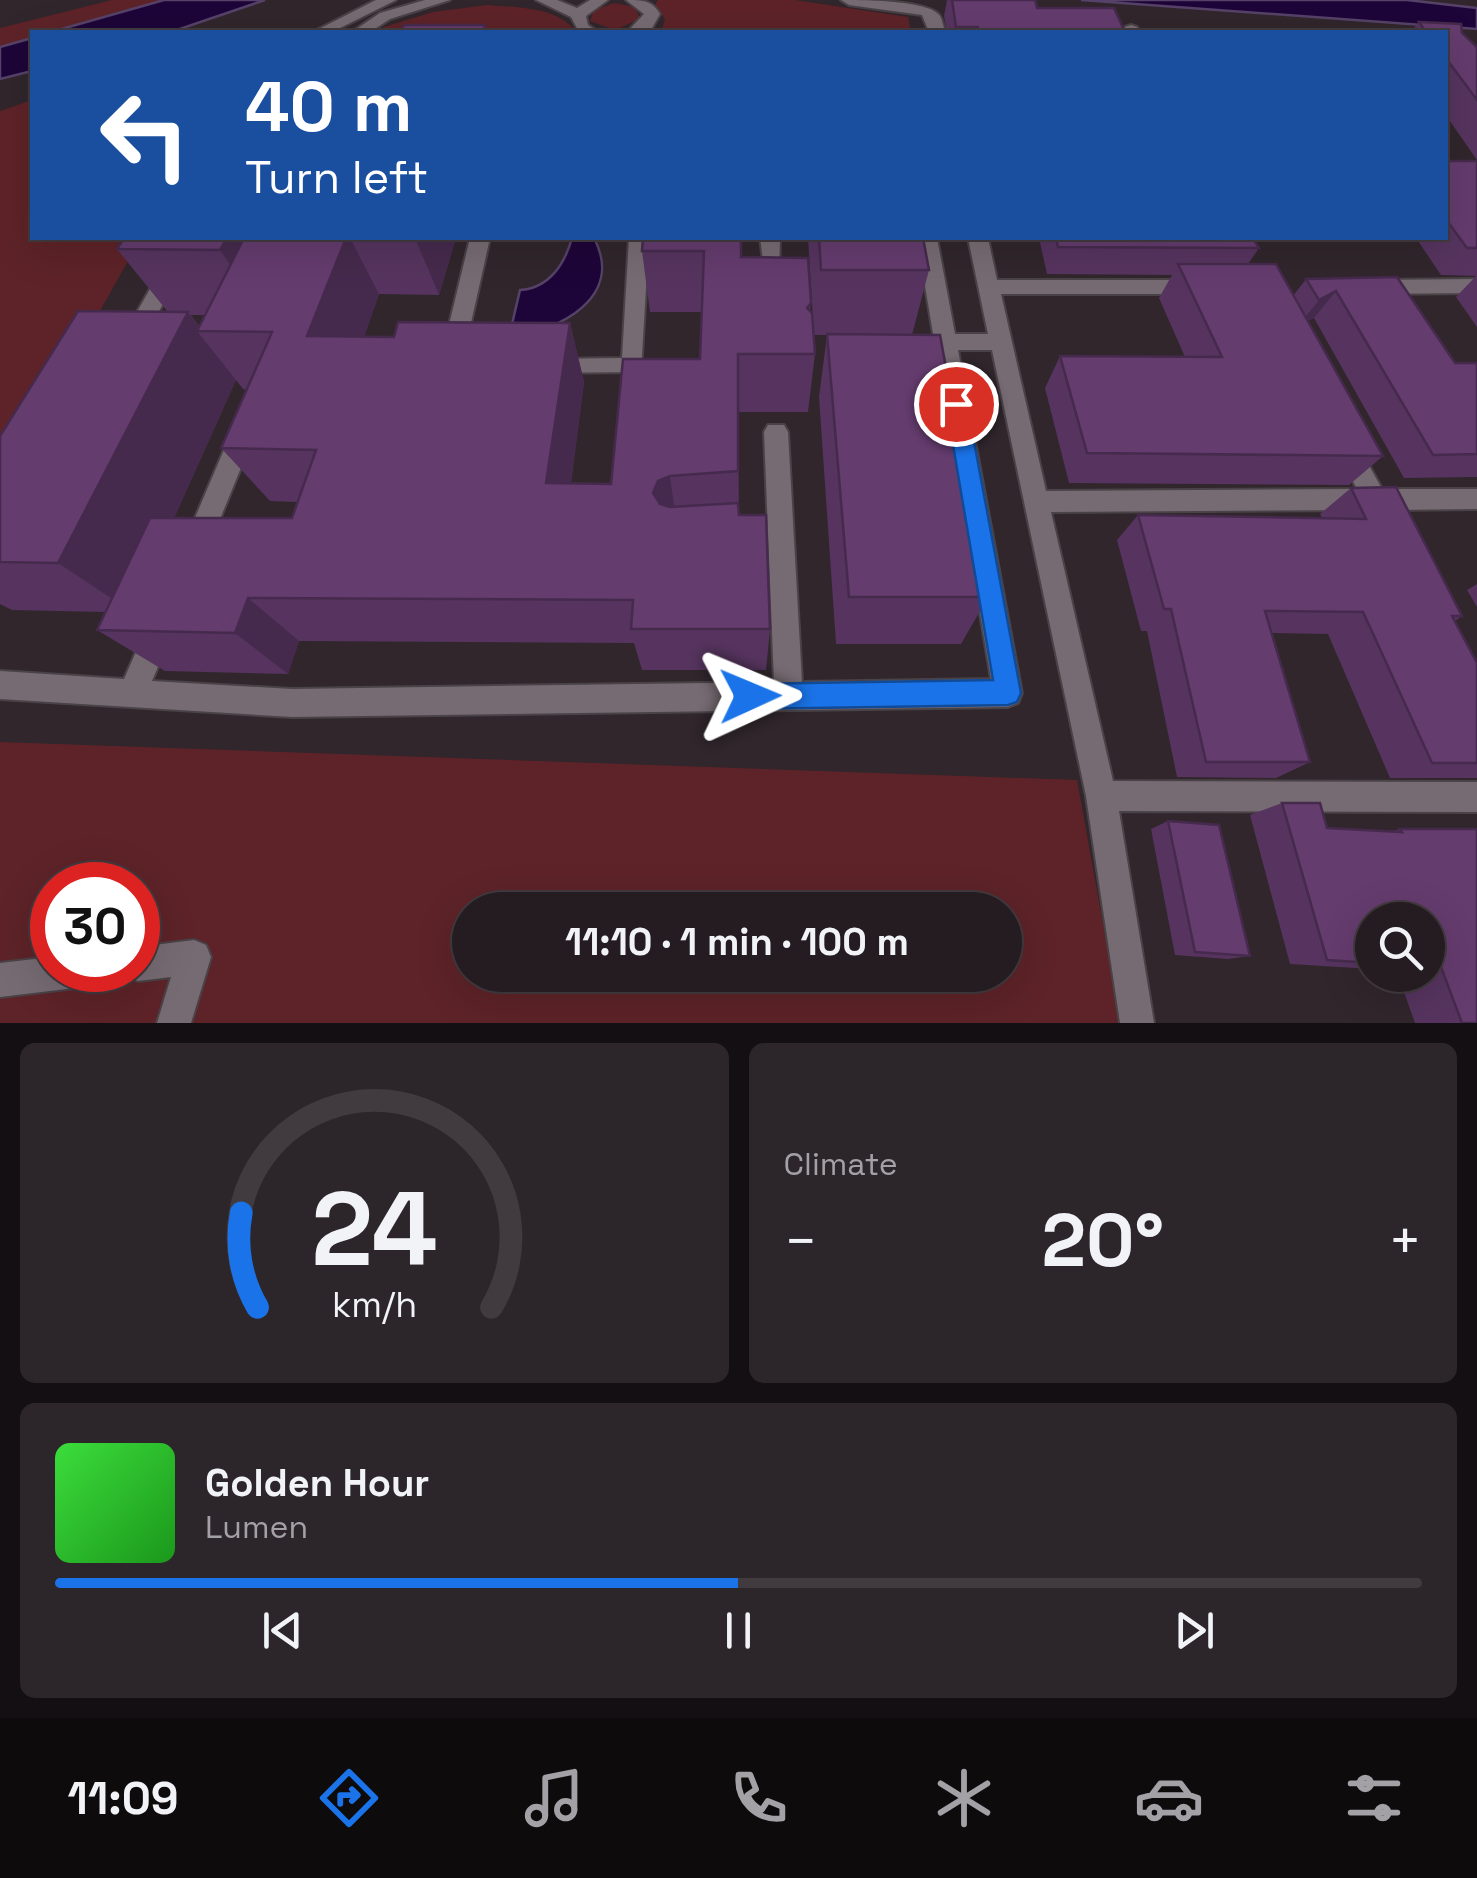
<!DOCTYPE html>
<meta charset="utf-8">
<style>
:root{--surface:#241c21;--page:#2c252a;--text:#f1f3f6;--muted:#a3a1a5;--line:#413a3f;--accent:#1a73e8}
body{margin:0;font-family:"Space Grotesk",sans-serif;background:var(--page);color:var(--text);height:100vh;display:flex;flex-direction:column;font-size:38px;white-space:nowrap}
*{box-sizing:border-box;margin:0}
p{font-size:32px;color:var(--muted)}
.icon{flex:none;width:55px;height:55px;fill:none;stroke:currentColor;stroke-width:2;stroke-linecap:round;stroke-linejoin:round}
.map{position:relative;height:1023px;overflow:hidden}
.sheet{display:flex;flex-direction:column;gap:20px;padding:20px;background:#140f12;flex:1}
.sheet>*{flex:none}
.guide{position:absolute;left:30px;top:30px;width:1418px;height:210px;border-radius:0px;box-shadow:0 10px 40px #0002,0 0 0 2px var(--line);background:#1a4fa0;color:#fff;overflow:hidden}
.tools{position:absolute;left:1355px;top:902px;display:grid;gap:20px}
.tools a{display:grid;place-items:center;width:90px;height:90px;border-radius:50%;background:var(--surface);box-shadow:0 10px 40px #0002,0 0 0 2px var(--line);font-size:50px}
.speed{position:absolute;left:30px;top:862px;display:flex;gap:20px;font-size:50px;font-weight:700;text-align:center}
.speed>*{display:grid;place-content:center;width:130px;height:130px;border-radius:50%;background:var(--surface);box-shadow:0 10px 40px #0002,0 0 0 2px var(--line);line-height:1}
.speed .limit{border:15px solid #d22;background:#fff;color:#111}
.pin{position:absolute;display:grid;place-items:center;width:85px;height:85px;color:#fff;margin:-42px;border:5px solid #fff;border-radius:50%;box-shadow:0 2px 10px #0007}
.me{position:absolute;width:110px;margin:-55px;rotate:89deg;stroke-linejoin:round;filter:drop-shadow(0 0 8px #0008)}
.turn{display:flex;align-items:center;gap:35px;height:210px;padding:0 50px;font-size:45px}
.turn .icon{width:130px;height:130px;stroke-width:2.5}
.turn b{display:block;font-size:70px;line-height:85px}
.big{font-size:75px;font-weight:600;line-height:1.1}
.sheet .widget{flex:1;display:flex;flex-direction:column;justify-content:center;gap:15px;min-width:0;padding:0 35px;border-radius:15px;background:var(--page)}
.sheet .dial{align-items:center;gap:0}
.dial svg{height:260px;overflow:visible;fill:none;stroke:var(--line);stroke-width:7;stroke-linecap:round;text-anchor:middle}
.dial text{fill:var(--text);stroke:none}
.song{display:flex;align-items:center;gap:30px}
.cover{width:120px;height:120px;border-radius:15px;background:linear-gradient(135deg,hsl(120 70% 55%),hsl(120 70% 35%))}
.played{height:10px;border-radius:5px;background:linear-gradient(90deg,var(--accent) 50%,var(--line) 50%)}
.keys{display:flex;justify-content:space-around;direction:ltr}
.heat{display:flex;justify-content:space-between;align-items:center;font-size:55px;direction:ltr}
.sheet .tiles{flex:1;display:grid;gap:20px;grid-template-columns:1fr 1fr}
.widget:last-child{grid-column:span 2}
.trip{position:absolute;left:452px;top:892px;width:570px;height:100px;border-radius:50px;background:var(--surface);box-shadow:0 10px 40px #0002,0 0 0 2px var(--line);font-weight:600;line-height:100px;text-align:center}
.menu{display:flex;height:160px;justify-content:space-around;align-items:center;background:#0e0b0d;color:var(--muted)}
.menu .icon{width:70px;height:70px}
.menu .selected{color:var(--accent)}
.menu b{font-size:45px;color:var(--text)}
.map>svg:first-child{display:block}
</style>
<div class="map">
<svg width="1477" height="1023" viewBox="0 0 1477 1023">
<rect width="100%" height="100%" fill="#30262c"/>
<g fill="#5d2328" fill-rule="evenodd">
<path d="M112,0H164L51,32H32V38L0,47V28Z"/>
<path d="M658,0H795L908,17L911,32H661L665,19L655,5Z"/>
<path d="M614,3L635,7L640,19L615,30L590,21L594,10Z"/>
<path d="M487,5C517,8 557,6 576,32H379L384,27L433,12Z"/>
<path d="M32,100V238H141L0,488V111Z"/>
<path d="M0,742L1077,780L1121,1023H0ZM52,885H138V970H52ZM470,910H1005V975H470Z"/>
</g>
<g fill="#1e0539" stroke="#564268" stroke-width="2.5">
<path d="M164,0H265L171,32H51Z"/>
<path d="M1081,0H1407L1477,8V29Z"/>
<path d="M32,38V71L0,79V47Z"/>
<path d="M572,238H594C625,297 560,331 509,337L520,290C550,288 565,263 572,238Z"/>
</g>
<g fill="none" stroke-linecap="round" stroke-linejoin="round">
<defs>
<g id="minor">
<path d="M376,0H396L332,32H313Z"/>
<path d="M425,0H450L390,19L370,32H352L380,13Z"/>
<path d="M536,0H557L577,8L590,0H608L586,16L588,25L598,32H579L571,17Z"/>
<path d="M626,0C642,0 652,0 660,14L651,30L627,32L644,14Z"/>
<path d="M841,0C861,0 930,0 940,16C941,16 945,31 945,32H929L922,15L849,5Z"/>
<path d="M1131,25L1137,27L1140,32H1124L1125,27Z"/>
<path d="M179,238H199L140,346H124L121,340Z"/>
<path d="M470,238H490L464,354L453,362L442,354Z"/>
<path d="M629,238H649L641,372L540,373L537,367L540,361L548,359L622,358Z"/>
<path d="M760,238H780L779,276H765Z"/>
<path d="M917,238H937L955,334H988L968,238H988L997,280H1197L1207,287L1197,294H1001L1046,491L1357,489L1334,445L1338,438H1354L1382,489H1477V509L1393,510L1396,516L1392,524L1383,527L1374,524L1367,510L1051,512L1113,781L1477,782V812L1119,811L1154,1023H1120L1086,796L992,350H958L1022,693L1018,703L1008,707L292,717L0,699V671L124,679L150,620L160,616L170,620L174,629L152,681L292,689L774,682L764,432L768,425H784L788,432L802,682L991,679Z"/>
<path d="M1477,279V293L1372,294L1362,287L1372,280Z"/>
<path d="M244,422L252,424L256,431L209,546L205,554L196,557L187,554L183,546L232,431L236,424Z"/>
<path d="M194,940L206,945L211,957L191,1023H157L171,977L138,981L126,976L124,970H138V947Z"/>
<path d="M52,957V970H100L95,982L83,987L0,997V963Z"/>
</g>
</defs>
<use href="#minor" stroke="#494247" stroke-width="4"/>
<use href="#minor" fill="#766b72" fill-rule="evenodd"/>
</g>
<g fill="#56345f" fill-rule="evenodd">
<path d="M947,0L1037,8L1125,32H947L944,16Z"/>
<path d="M1419,22L1462,33L1477,47V160L1445,114V32H1411Z"/>
<path d="M1445,161H1477V327L1456,297L1476,276L1441,275L1416,238H1445Z"/>
<path d="M310,238H456L439,295L379,294L364,337H394L570,323L584,382L571,483L611,484L700,359L702,312H650L642,251L643,238L741,257L811,303L810,311L815,354L808,412H738L739,515L770,629L766,670H642L634,643L299,641L288,674L165,671L97,630L105,612L12,610L0,604V436L168,312L117,249ZM191,315H205L199,326ZM236,380L243,389L247,390L221,448L270,501L298,502L292,518H174Z"/>
<path d="M808,238H923L929,270L912,335L988,597L961,644H836L819,397L827,335H814Z"/>
<path d="M1039,238H1253L1259,248L1248,264L1293,296L1306,279L1397,277L1455,363H1477V477L1404,478L1314,318L1307,321L1383,456L1349,485L1069,483L1045,388L1060,356L1185,357L1159,298L1172,275L1047,274Z"/>
<path d="M1351,488L1462,616L1455,621L1477,663V778H1390L1328,634L1272,633L1310,762L1276,778L1177,777L1147,631H1141L1117,540L1138,515L1322,518L1320,514Z"/>
<path d="M1477,584V607L1467,590Z"/>
<path d="M1282,803L1327,828L1390,832L1400,829L1477,1023H1415L1398,975H1428V920H1372V969L1290,964L1250,815Z"/>
<path d="M1168,821L1250,956L1228,959L1175,955L1151,829Z"/>
</g>
<g fill="#462a4d">
<path d="M227,238H300L265,315L220,250Z"/>
<path d="M346,238H350L379,294L344,395L307,336Z"/>
<path d="M415,238H456L439,295Z"/>
<path d="M1336,291L1314,318L1297,327L1319,300Z"/>
<path d="M188,312L203,331H197L236,380L132,612L58,563Z"/>
<path d="M570,323L584,382L564,534L546,483Z"/>
<path d="M670,476L677,527L653,493L658,481Z"/>
<path d="M248,598L299,641L288,674L235,633Z"/>
</g>
<g fill="#643c6e" stroke="#462a4d" stroke-width="2.5">
<path d="M952,0H1035L1037,8H1114L1125,32H979L978,27H956Z"/>
<path d="M1419,22L1461,24L1462,33L1477,47V100L1445,57V32H1426Z"/>
<path d="M404,25H485L483,32H401Z"/>
<path d="M1445,161H1477V248H1467L1445,218Z"/>
<path d="M124,238H227L220,250L117,249Z"/>
<path d="M244,238H346L307,336L394,337L398,322L570,323L546,483L611,484L623,359H700L704,251H642L643,238H741V257L808,258L811,303L807,308L812,313L815,354H738V471L670,476L658,481L653,493L660,504L670,507L738,503L739,515H766L770,629H631L633,600L248,598L235,633L97,630L150,518H292L316,450L221,448L272,332L197,331Z"/>
<path d="M819,238H923L929,270H821Z"/>
<path d="M1056,238H1253L1259,248L1058,247Z"/>
<path d="M1178,264H1276L1383,456L1087,453L1060,356L1222,357Z"/>
<path d="M1397,277L1455,363H1477V454L1433,455L1336,291L1319,300L1306,279Z"/>
<path d="M78,311L188,312L58,563L0,562V436Z"/>
<path d="M827,334L940,335L988,597H849Z"/>
<path d="M1396,487L1462,616H1452L1477,663V763H1432L1363,612L1265,611L1310,762H1206L1171,609H1164L1138,515L1366,519L1351,488Z"/>
<path d="M1282,803H1320L1327,828L1402,832L1400,829H1477V1023H1462L1441,967L1428,966V920H1372V963L1327,960Z"/>
<path d="M1168,821L1219,825L1250,956L1195,952Z"/>
</g>
<path fill="#1a73e8" stroke="#114b97" stroke-width="2.5" d="M956,396L967,404L1021,693L1017,702L1008,705L750,709L741,705L737,696L741,688L750,684L993,680L946,404Z"/>
</svg>
<div class="tools">
<a><svg class="icon" aria-label="search" viewBox="0 0 24 24"><circle cx="10" cy="10" r="6"/><path d="M15 15l6 6"/></svg></a>
</div>
<div class="speed"><div class="limit">30</div></div>
<div class="pin" style="left:956px;top:404px;background:#d93025"><svg class="icon" aria-label="arrive" viewBox="0 0 24 24"><path d="M6 21V4h12l-3 4 3 4H6"/></svg></div>
<svg class="me" style="left:750px;top:696px" viewBox="-20 -20 40 40"><path d="M0-17L14 15 0 8-14 15z" fill="#1a73e8" stroke="#fff" stroke-width="4"/></svg>
<div class="trip">11:10 · 1 min · 100 m</div>
<div class="guide">
<div class="turn"><svg class="icon" aria-label="left" viewBox="0 0 24 24"><path d="M17 20v-9H6M10 6l-5 5 5 5"/></svg><div><b>40 m</b>Turn left</div></div>
</div>
</div>
<section class="sheet">
<div class="tiles">
<div class="widget dial"><svg viewBox="0 0 100 80">
<path d="M14 69A42 42 0 1 1 86 69"/>
<path d="M14 69A42 42 0 0 1 9 40" stroke="#1a73e8"/>
<text x="50" y="56" font-size="32" font-weight="700">24</text>
<text x="50" y="72" font-size="11">km/h</text>
</svg></div>
<div class="widget"><p>Climate</p>
<div class="heat"><a>−</a><b class="big">20°</b><a>+</a></div>
</div>
<div class="widget">
<div class="song"><i class="cover"></i><div><b>Golden Hour</b><p>Lumen</p></div></div>
<div class="played"></div>
<div class="keys"><svg class="icon" aria-label="previous" viewBox="0 0 24 24"><path d="M18 5L8 12l10 7zM5 5v14"/></svg><svg class="icon" aria-label="pause" viewBox="0 0 24 24"><path d="M8 5v14M16 5v14"/></svg><svg class="icon" aria-label="next" viewBox="0 0 24 24"><path d="M6 5l10 7-10 7zM19 5v14"/></svg></div>
</div>
</div>
</section>
<nav class="menu">
<b>11:09</b>
<svg class="icon selected" aria-label="directions" viewBox="0 0 24 24"><path d="M12 3l9 9-9 9-9-9zM9 14v-3h6M13 9l2 2-2 2"/></svg>
<svg class="icon" aria-label="music" viewBox="0 0 24 24"><path d="M9 18V5l10-2v13"/><circle cx="6" cy="18" r="3"/><circle cx="16" cy="16" r="3"/></svg>
<svg class="icon" aria-label="phone" viewBox="0 0 24 24"><path d="M5 4h4l2 5-3 2q2 4 5 5l2-3 5 2v4C11 20 4 13 5 4z"/></svg>
<svg class="icon" aria-label="climate" viewBox="0 0 24 24"><path d="M12 3v18M4 7l16 10M4 17L20 7"/></svg>
<svg class="icon" aria-label="car" viewBox="0 0 24 24"><path d="M5 17H2v-5l4-1 3-4h7l3 4 3 1v5h-3M9 17h6M6 11h13"/><circle cx="7" cy="17" r="2"/><circle cx="17" cy="17" r="2"/></svg>
<svg class="icon" aria-label="filters" viewBox="0 0 24 24"><path d="M4 7h16M4 17h16"/><circle cx="9" cy="7" r="2"/><circle cx="15" cy="17" r="2"/></svg>
</nav>
